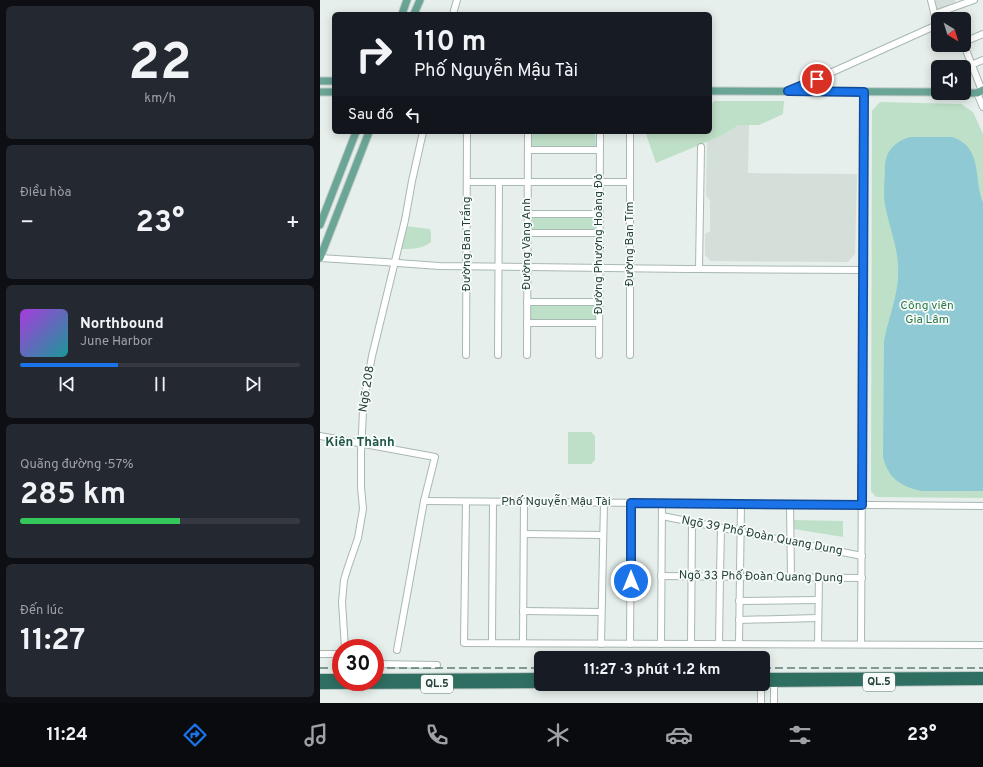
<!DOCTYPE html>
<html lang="vi">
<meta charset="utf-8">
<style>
:root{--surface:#171b24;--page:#242831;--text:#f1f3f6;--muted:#9ea1a6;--line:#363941;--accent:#1a73e8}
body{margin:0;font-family:Overpass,sans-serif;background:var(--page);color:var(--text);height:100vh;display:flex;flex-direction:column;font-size:15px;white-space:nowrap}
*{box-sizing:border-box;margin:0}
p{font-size:13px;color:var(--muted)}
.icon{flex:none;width:22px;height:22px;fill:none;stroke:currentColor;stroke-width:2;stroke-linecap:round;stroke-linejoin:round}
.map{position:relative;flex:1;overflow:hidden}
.side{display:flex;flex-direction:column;gap:6px;padding:6px;background:#0d0f14;width:320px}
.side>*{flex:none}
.banner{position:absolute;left:12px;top:12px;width:380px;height:122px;border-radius:6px;box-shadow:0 2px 10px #0003;background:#171b24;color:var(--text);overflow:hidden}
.needle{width:26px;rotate:142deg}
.buttons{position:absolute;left:611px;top:12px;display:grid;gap:8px}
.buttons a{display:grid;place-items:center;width:40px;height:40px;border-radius:6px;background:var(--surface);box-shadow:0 2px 10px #0003;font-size:20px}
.speed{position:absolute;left:12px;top:639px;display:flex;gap:8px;font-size:20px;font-weight:700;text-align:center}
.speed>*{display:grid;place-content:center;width:52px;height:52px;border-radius:50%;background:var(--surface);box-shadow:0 2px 10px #0003;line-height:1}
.speed .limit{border:6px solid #d22;background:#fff;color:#111}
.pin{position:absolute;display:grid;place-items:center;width:34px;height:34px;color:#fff;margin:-17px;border:2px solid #fff;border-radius:50%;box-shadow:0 1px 4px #0007}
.me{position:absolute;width:44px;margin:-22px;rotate:0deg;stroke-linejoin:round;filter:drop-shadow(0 0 3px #0008)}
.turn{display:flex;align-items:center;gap:14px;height:84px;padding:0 16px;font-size:18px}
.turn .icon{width:52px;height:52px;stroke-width:2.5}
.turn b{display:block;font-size:28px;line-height:34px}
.then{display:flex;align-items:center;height:38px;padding:0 16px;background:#0003;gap:8px;font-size:15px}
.big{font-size:30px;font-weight:700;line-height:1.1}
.side .tile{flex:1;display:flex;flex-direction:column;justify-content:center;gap:6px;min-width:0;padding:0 14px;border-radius:6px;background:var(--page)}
.side .dial{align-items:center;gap:0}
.dial b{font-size:52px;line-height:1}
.song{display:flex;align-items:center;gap:12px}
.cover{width:48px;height:48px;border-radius:6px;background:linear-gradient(135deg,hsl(280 70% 55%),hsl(180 70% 35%))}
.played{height:4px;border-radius:2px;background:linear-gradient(90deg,var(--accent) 35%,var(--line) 35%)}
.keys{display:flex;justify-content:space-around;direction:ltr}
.heat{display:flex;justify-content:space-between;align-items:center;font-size:22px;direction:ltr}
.charge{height:6px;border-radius:3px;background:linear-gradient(90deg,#34c759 57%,var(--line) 0)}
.trip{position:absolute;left:214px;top:651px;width:236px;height:40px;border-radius:6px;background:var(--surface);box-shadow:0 2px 10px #0003;font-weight:700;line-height:40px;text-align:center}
.tabs{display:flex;height:64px;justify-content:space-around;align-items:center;background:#090b0e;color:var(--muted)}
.tabs .icon{width:28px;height:28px}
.tabs .on{color:var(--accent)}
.tabs b{font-size:18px;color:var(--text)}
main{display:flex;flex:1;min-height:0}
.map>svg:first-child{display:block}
</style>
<main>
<section class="side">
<div class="tile dial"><b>22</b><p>km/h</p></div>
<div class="tile"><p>Điều hòa</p>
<div class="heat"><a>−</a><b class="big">23°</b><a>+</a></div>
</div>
<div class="tile">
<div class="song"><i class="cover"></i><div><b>Northbound</b><p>June Harbor</p></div></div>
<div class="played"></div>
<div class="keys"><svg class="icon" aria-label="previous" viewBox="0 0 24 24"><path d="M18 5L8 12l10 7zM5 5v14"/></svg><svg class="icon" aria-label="pause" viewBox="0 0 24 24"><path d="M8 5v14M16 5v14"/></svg><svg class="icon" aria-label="next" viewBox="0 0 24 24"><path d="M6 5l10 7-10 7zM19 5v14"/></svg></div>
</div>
<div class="tile"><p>Quãng đường · 57%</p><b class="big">285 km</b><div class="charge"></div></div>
<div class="tile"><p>Đến lúc</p><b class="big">11:27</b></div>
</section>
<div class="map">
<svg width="663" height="703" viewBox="0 0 663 703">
<rect width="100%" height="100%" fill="#e6efeb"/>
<g fill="#d4dfda">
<path d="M615,0H635L636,5L617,10Z"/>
<path d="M419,125H429L428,173L537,174L535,254L528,262L390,261L385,255V234L390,231V200L386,196L387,142L401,136Z"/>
</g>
<g fill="#bfe0c8">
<path d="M394,101H464L463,114L439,125H419L401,136L336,163L326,134L331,132H390V105Z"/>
<path d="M560,102L641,104L653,112L663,134V498L556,497L551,491L552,111Z"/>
<path d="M212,132H275L276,147H211Z"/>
<rect x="207" y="214" width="72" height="19"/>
<path d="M86,226L110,229L111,234V242C103,249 91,249 81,249Z"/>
<path d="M207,301L279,302V323H207Z"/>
<path d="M248,432H271L275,436V460L271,464H248Z"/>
<path d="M474,520L523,521V537L474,529Z"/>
</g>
<path fill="#8ec9d4" d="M590,137H632C663,147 653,177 663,203V491H602C581,487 568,478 563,457L564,341C569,315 580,292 578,265C577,245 569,226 565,205C563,193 565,178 565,165C566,150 576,141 590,137Z"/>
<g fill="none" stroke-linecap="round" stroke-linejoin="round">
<defs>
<g id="minor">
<path d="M133,14L137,0"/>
<path d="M615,14L654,0"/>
<path d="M644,42L663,34"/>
<path d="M644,45L662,91"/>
<path d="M634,46L637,45"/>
<path d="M651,65L663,60"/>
<path d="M470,91L617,25L611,0"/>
<path d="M657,93L663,107"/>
<path d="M208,150H280"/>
<path d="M147,182H310"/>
<path d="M207,214H279"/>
<path d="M207,233H279"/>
<path d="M0,258L64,262L119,266L367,269H379L543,270"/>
<path d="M379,269L381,147"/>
<path d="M207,302H279"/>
<path d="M207,323H279"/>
<path d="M146,355L147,132"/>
<path d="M178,355L179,182"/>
<path d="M207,355L208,132"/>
<path d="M279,355L280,132"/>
<path d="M310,355V132"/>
<path d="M0,436L115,457L104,501L77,650"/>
<path d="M104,501L663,506"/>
<path d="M146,502L144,643L663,645"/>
<path d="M470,504L471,577"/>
<path d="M342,516L542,556"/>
<path d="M204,534L283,535"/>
<path d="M341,576L542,578"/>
<path d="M419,601L498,600"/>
<path d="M203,611L281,612"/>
<path d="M419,620L498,618"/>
<path d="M172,643L173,502"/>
<path d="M203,643L204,502"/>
<path d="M281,644L284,503"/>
<path d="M310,644L311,503"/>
<path d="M341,644L342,503"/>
<path d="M371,644L372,522"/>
<path d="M399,644L400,576L401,528"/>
<path d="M419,644L421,504"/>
<path d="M498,644L499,577"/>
<path d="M541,644L544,92"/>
<path d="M25,648L22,602L24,580L28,567L38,538L43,509L41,487V453L43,411L45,394L52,356L85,220L92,181L103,132"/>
<path d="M0,654H21"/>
<path d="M55,664L117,665"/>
<path d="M441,703V684"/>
<path d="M454,703V683"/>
</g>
<g id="major">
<path d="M82,14L87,0"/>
<path d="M94,14L100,0"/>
<path d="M0,81H14"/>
<path d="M390,91L618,92"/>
<path d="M0,92H14"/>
<path d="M644,93H657L663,90"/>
<path d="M0,225L36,132"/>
<path d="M0,258L49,132"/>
</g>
<g id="highway">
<path d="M443,677L663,676"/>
<path d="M0,678H21"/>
<path d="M55,678L221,677"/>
<path d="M443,683L663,681"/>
<path d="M0,685L235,684"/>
</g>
</defs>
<use href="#minor" stroke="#a8b8b2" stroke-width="8"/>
<use href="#major" stroke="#c2cac8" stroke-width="9"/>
<use href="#highway" stroke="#c2cac8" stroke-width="10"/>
<use href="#minor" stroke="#fff" stroke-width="6"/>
<use href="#major" stroke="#6aa596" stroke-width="7"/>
<use href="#highway" stroke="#2f6f62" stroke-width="8"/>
<g stroke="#5f7d75" stroke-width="1.5" stroke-dasharray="8 4" stroke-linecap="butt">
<path d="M0,668H21"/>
<path d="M55,668H221"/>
<path d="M443,668H663"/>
</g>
</g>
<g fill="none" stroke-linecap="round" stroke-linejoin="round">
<defs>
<path id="route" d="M311,581V503L542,505L544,92L468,91L497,79"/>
</defs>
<use href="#route" stroke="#114b97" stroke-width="10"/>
<use href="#route" stroke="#1a73e8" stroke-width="7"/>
</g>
<g text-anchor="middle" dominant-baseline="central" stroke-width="3.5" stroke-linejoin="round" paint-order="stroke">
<g fill="#f7fbf9" stroke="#637a73" stroke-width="1">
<rect x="543" y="673" width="32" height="18" rx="3"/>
<rect x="101" y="675" width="32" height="18" rx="3"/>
</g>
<g font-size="11" font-weight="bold" fill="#24423a">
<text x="559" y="682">QL.5</text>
<text x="117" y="684">QL.5</text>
</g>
<g font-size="12" fill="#24423a" stroke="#f7fbf9">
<text transform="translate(147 244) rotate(-90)">Đường Ban Trắng</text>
<text transform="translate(207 244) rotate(-90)">Đường Vàng Anh</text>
<text transform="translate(279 244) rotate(-90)">Đường Phượng Hoàng Đỏ</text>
<text transform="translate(310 244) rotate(-90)">Đường Ban Tím</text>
<text transform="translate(47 389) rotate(-81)">Ngõ 208</text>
<text x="236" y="502">Phố Nguyễn Mậu Tài</text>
<text transform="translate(442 536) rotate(11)">Ngõ 39 Phố Đoàn Quang Dung</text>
<text transform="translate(441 577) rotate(1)">Ngõ 33 Phố Đoàn Quang Dung</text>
</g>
<g font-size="12" fill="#2d7a4b" stroke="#f7fbf9">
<text x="607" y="306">Công viên<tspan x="607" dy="14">Gia Lâm</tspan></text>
</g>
<g font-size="13" font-weight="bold" fill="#1f5548" stroke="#f7fbf9">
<text x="40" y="443">Kiên Thành</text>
</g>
</g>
</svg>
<div class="buttons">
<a><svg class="needle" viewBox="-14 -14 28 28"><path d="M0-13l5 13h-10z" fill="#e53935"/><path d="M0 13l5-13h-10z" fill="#9ea1a6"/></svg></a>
<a><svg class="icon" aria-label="sound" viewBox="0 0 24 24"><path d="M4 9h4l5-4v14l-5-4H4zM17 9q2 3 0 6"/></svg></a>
</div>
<div class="speed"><div class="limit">30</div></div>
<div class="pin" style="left:497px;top:79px;background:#d93025"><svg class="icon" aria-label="arrive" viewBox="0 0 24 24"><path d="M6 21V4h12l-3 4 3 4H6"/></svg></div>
<svg class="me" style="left:311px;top:581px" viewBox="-20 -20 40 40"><circle r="17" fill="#1a73e8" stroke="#fff" stroke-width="3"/><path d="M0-11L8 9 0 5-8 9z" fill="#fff"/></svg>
<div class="trip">11:27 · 3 phút · 1.2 km</div>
<div class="banner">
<div class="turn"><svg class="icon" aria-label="right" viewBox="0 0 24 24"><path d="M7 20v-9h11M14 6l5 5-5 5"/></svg><div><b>110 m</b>Phố Nguyễn Mậu Tài</div></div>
<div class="then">Sau đó<svg class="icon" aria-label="left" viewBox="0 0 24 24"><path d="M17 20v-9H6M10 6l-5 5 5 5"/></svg></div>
</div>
</div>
</main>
<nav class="tabs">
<b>11:24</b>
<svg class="icon on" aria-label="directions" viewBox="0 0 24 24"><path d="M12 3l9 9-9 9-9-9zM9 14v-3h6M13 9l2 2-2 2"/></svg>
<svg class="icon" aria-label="music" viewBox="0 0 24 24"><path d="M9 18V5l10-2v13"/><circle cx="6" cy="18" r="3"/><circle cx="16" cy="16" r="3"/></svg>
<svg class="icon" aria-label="phone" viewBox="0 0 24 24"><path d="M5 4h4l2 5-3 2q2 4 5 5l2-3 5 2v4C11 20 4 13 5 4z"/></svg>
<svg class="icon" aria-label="climate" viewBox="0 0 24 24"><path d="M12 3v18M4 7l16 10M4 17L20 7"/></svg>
<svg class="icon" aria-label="car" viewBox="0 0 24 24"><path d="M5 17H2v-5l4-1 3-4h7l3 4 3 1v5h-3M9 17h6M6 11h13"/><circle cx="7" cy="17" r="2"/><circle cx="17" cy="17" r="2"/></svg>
<svg class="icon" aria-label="filters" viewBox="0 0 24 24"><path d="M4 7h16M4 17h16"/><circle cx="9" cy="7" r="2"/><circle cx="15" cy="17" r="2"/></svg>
<b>23°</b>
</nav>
